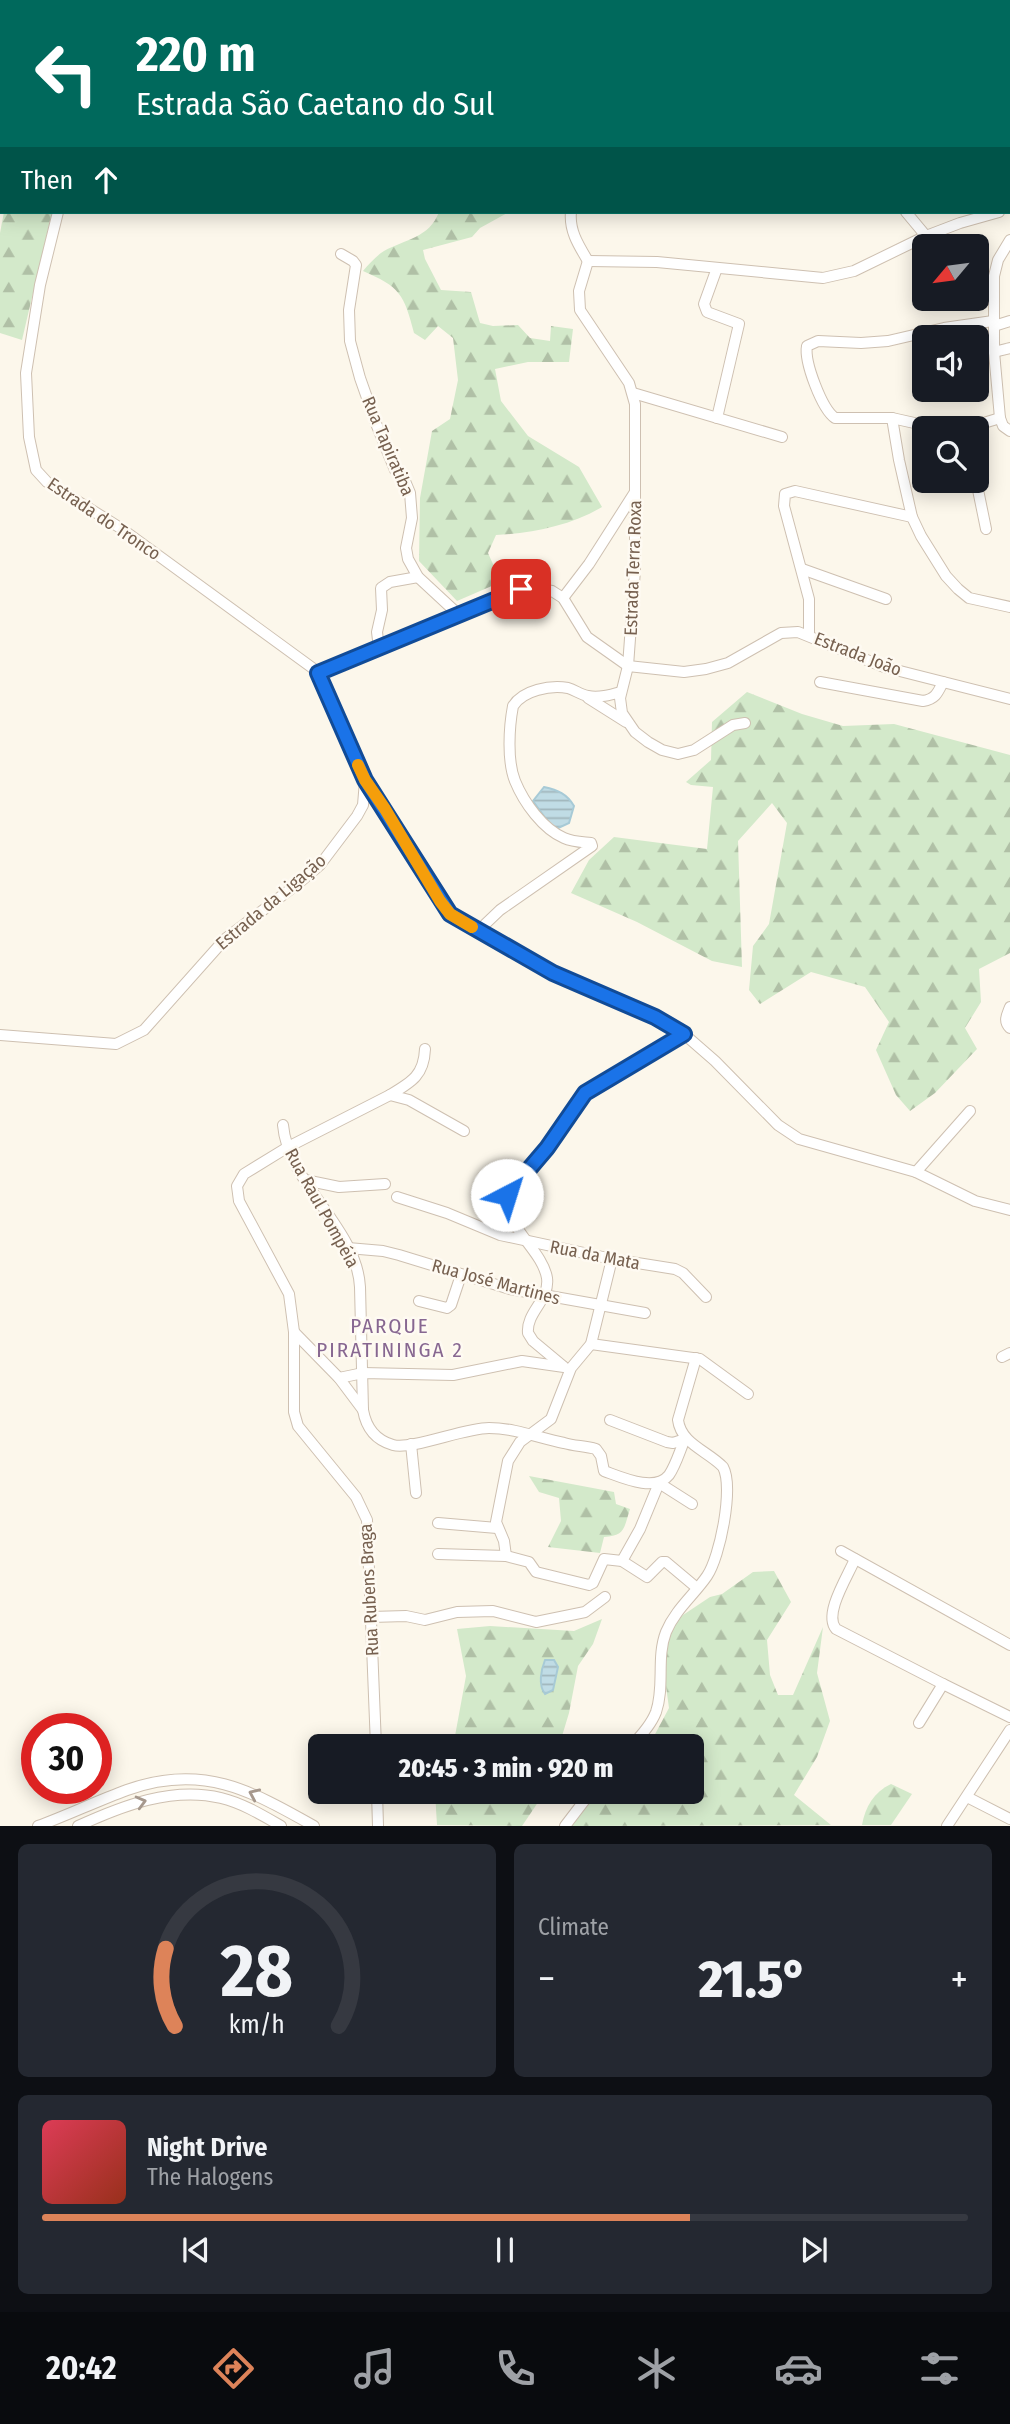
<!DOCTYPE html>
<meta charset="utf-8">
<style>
:root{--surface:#171b24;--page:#242831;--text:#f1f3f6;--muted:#9ea1a6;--line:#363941;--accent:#dd8359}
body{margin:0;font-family:"Fira Sans Condensed",sans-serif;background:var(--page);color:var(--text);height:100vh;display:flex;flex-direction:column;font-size:26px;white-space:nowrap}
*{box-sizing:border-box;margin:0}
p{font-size:23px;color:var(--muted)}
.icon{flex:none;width:38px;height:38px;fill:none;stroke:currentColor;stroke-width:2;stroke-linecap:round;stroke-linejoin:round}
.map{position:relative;height:1826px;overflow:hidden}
.drawer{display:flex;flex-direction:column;gap:18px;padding:18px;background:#0d0f14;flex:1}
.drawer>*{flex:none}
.banner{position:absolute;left:0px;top:0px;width:1012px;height:214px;box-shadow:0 4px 18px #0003;background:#00695c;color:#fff;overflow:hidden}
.needle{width:46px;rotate:241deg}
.tools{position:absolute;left:912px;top:234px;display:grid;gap:14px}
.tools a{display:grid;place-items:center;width:77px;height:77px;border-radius:10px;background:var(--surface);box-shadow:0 4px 18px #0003;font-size:35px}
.speed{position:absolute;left:21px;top:1713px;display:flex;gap:14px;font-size:35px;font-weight:700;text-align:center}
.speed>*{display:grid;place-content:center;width:91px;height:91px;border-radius:50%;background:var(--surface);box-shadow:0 4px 18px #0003;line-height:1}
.speed .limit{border:10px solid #d22;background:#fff;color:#111}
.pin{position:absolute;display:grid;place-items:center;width:60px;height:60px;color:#fff;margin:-30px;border-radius:14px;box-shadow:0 4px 10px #0006}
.me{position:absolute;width:77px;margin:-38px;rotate:40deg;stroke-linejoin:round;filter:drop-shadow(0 0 5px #0008)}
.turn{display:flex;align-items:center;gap:24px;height:147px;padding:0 21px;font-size:32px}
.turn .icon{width:91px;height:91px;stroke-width:2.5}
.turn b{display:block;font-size:49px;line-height:60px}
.then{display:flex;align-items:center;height:66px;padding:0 21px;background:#0003;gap:14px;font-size:26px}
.big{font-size:52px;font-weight:800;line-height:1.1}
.drawer .card{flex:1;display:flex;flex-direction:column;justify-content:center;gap:10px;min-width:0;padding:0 24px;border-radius:10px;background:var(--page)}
.drawer .dial{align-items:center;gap:0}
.dial svg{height:182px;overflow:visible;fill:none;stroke:var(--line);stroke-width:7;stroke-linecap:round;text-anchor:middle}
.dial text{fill:var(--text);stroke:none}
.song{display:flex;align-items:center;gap:21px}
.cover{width:84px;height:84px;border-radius:10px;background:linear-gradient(135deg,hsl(350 70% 55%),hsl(10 70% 35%))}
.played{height:7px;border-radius:4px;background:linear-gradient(90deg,var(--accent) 70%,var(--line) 70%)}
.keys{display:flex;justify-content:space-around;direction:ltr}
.heat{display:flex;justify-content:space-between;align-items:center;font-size:38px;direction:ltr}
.drawer .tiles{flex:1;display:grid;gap:18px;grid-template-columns:1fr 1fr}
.card:last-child{grid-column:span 2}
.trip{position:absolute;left:308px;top:1734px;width:396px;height:70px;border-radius:10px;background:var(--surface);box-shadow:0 4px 18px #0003;font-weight:800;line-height:70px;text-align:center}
.menu{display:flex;height:112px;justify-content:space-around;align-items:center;background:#090b0e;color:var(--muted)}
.menu .icon{width:49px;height:49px}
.menu .selected{color:var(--accent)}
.menu b{font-size:32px;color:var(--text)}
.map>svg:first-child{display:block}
</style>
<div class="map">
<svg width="1010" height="1826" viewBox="0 0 1010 1826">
<defs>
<pattern id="forest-firs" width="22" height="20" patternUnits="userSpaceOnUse" patternTransform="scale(1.75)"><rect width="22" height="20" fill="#d3e9ca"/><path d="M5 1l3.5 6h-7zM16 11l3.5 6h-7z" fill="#b0c0a6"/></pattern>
<pattern id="water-rules" width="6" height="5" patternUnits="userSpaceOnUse" patternTransform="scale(1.75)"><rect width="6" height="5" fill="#c0dce5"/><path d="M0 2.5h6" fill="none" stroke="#a1b6bc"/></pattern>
</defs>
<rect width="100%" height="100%" fill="#fcf7eb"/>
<g fill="url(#forest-firs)">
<path d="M4,212H52L22,340L0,333V233Z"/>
<path d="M439,212H509L480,228L472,237L423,250L425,259L441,290L471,292L480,323L493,326L518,325L530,338L550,341L551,326L573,329L569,362H528L495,369L501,401L528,436L579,467L602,507C570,526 532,533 496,535L488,553L501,582L457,601L419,561L420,498L432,431L450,419L458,380L453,338L438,326L425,340L414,333C404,294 400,287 363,271C369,264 376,256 384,251C406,239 429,238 439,212Z"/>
<path d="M747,692L802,714L843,726L894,724L1010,755V953L979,969L981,1002L965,1028L977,1049L935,1093L910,1111L896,1095L876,1050L889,1022L865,987L811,972L760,1004L749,990L753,946L769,924L787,823L772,803L738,841L742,967L712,961L637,922L571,893L589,860L614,837L707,849L713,787L691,785L686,782L711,760L712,722Z"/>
<path d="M529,1476L614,1492L616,1504L630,1509C624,1528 625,1536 604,1537L600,1553L548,1547L561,1521L559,1498L539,1492Z"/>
<path d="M774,1571L791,1602L767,1640L770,1675L778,1695H793L823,1627L817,1673L830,1721L817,1757L794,1795L831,1825L572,1826L598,1792H691V1746H641L653,1738L669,1708L662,1658L674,1621L710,1597L722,1594L753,1572Z"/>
<path d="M602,1619L593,1644L578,1666L569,1713L559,1746H432L431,1740L455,1736L466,1676L457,1629L490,1626L574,1631Z"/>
<path d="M891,1784L912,1794L891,1825H862C865,1807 874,1792 891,1784Z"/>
<path d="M435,1792H545L522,1826L437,1825Z"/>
</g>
<g fill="url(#water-rules)" stroke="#a7cad6" stroke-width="2">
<path d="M544,787C558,790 567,794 574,806L569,823L554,830L533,801Z"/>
<path d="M545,1660H554L558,1667L553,1690L545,1694C538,1685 541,1670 545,1660Z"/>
</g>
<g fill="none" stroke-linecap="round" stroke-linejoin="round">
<defs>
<g id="minor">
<path d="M139,0L141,2"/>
<path d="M645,0L647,2"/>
<path d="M731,0L732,2"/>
<path d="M880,0L882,2"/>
<path d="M107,2L108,0"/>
<path d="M814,2L816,0"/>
<path d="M58,212L40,285L26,373L29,437L36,470L47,482L122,529L318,672"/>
<path d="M571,212C569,231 579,246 588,261"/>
<path d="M906,212L926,236"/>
<path d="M1010,240L998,260L994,276V352L1000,418L1003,426L1010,431"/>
<path d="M341,254L353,261L356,265L349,310L350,341L360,378L377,426L395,470L405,481L410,493L412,518L406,548L408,559L418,577L459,615"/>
<path d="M588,261L579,291L580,310L629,383L635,404V570L628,666L620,698L622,713L635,732L648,742L662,750L678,754L694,750L733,725L745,723"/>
<path d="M588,261L657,262L823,278L854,271L926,236L960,223L999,212"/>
<path d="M717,268L704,304L707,312L739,324L717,418"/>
<path d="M994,326L1010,321"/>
<path d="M994,352L1010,348"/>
<path d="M633,393L782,437"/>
<path d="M892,418L899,460L912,517L921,536L946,576L958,589L969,598L1010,607"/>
<path d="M941,429L892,418H835C822,409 804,362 807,346L818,341L861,343L888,341L944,328L993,321"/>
<path d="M964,429L1000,418"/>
<path d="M976,480L986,529"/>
<path d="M802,569L886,599"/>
<path d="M563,598L589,564L635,492"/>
<path d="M809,635V599L784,506L785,494L795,491L912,517"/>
<path d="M379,648L377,632L382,610L381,588L390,582L418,577"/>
<path d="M318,672L365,781L450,914L540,966L655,1017L684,1034L715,1061L778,1125L799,1139L916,1172L975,1201L1010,1210"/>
<path d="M318,672L506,594L529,587L552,591L563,598L587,637L628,666L684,672L706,669L728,663L781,633L798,632L884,667L1010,699"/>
<path d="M820,682L923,701C936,699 938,692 943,682"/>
<path d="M588,698L626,722"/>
<path d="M478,931L500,910L592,846L591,843C582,842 573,842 564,838C543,829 524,803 515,781C507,761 509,727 513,706C523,690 550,685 568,688C575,690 581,695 588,696C599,698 610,695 621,692"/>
<path d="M1010,1007C1007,1015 1003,1021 1010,1028"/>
<path d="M0,1035L116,1044L144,1030L225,939L300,882L320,865L357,816L363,805L365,781"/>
<path d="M425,1049C424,1075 412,1082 390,1095L409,1100L464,1131"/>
<path d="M283,1125C288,1184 357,1228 360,1287L363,1410C366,1427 375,1440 393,1445C412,1450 464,1428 489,1428C515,1428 539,1438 564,1443C574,1446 585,1446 596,1449L601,1456L604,1471C621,1477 655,1493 669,1475C676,1465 680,1450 685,1439"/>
<path d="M916,1172L970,1111"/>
<path d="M305,1180L339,1187L385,1184"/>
<path d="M397,1197L447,1213L500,1235L612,1259L675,1269L683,1273L706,1297"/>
<path d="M348,1248L383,1251L399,1255L510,1289L645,1313"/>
<path d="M419,1301L447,1308L451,1305L461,1275"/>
<path d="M294,1332L339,1378L363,1410"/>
<path d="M591,1344L700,1359L748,1394"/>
<path d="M1002,1357L1010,1353"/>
<path d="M563,1366L533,1341L528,1333C526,1312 550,1300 547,1278C542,1249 505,1229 507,1195L547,1148L585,1093L684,1034"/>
<path d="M339,1378L363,1373L453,1375L522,1361L564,1367"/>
<path d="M610,1420L667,1442L673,1443L685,1439"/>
<path d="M411,1444L416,1493"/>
<path d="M438,1523L497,1528"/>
<path d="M841,1551L1010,1645"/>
<path d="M438,1554L506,1556L529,1562L536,1572L589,1585L593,1583L604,1559L622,1561L647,1577L662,1562H666L697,1588"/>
<path d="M506,1556L504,1541L496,1522L508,1461L520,1442L551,1419L571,1368L591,1344L612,1259"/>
<path d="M855,1559C848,1576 823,1614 836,1629L943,1684"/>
<path d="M622,1561L640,1529L659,1483L692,1504"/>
<path d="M371,1617L406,1616L425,1620L457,1612L493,1611L536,1622L585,1612L605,1597"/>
<path d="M919,1723L943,1684L1010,1717"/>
<path d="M376,1746L367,1520L356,1497L298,1426L294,1412V1332L289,1294L239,1201L237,1186L244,1174L288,1147L390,1095"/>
<path d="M631,1746C641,1736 651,1725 656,1712C665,1686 656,1658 666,1632C675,1610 694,1595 707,1576C720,1557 734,1487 723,1467C708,1451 681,1444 678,1420L696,1358"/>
<path d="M377,1792L378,1826"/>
<path d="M967,1797L1010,1819"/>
<path d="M38,1826C68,1815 97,1801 127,1790C202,1763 250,1790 314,1826"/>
<path d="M78,1826C122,1806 172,1786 221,1798C242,1803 262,1815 281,1826"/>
<path d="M565,1826L591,1792"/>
<path d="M947,1826L1010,1730"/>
</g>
</defs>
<use href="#minor" stroke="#cec0b1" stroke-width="12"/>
<use href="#minor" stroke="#fff" stroke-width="10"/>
</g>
<defs><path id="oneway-chevron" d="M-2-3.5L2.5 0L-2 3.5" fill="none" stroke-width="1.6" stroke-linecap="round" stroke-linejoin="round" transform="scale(1.75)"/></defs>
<g stroke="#a6988d">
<use href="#oneway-chevron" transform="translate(254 1794) rotate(-156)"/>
<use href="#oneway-chevron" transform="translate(141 1802) rotate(-15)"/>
</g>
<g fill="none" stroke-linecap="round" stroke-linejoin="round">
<defs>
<path id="route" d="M507,1195L547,1148L585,1093L684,1034L655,1017L553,973L450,914L365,780L318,673L521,589"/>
</defs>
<use href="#route" stroke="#114b97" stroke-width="18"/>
<use href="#route" stroke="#1a73e8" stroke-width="12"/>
<path stroke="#f59e0b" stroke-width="12" d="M358,765L365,780L385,809L440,901L450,914L472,927"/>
</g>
<g text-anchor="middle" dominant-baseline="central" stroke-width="5" stroke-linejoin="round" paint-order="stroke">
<g font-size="18" fill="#76604f" stroke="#fefaf2">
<text transform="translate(388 446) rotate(67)">Rua Tapiratiba</text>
<text transform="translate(104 519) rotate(34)">Estrada do Tronco</text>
<text transform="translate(633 568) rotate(-88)">Estrada Terra Roxa</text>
<text transform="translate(858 654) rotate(21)">Estrada João</text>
<text transform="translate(271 902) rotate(-40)">Estrada da Ligação</text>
<text transform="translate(322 1208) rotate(61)">Rua Raul Pompéia</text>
<text transform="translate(595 1255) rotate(11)">Rua da Mata</text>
<text transform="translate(496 1282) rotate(15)">Rua José Martines</text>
<text transform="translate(369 1590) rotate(-93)">Rua Rubens Braga</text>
</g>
<g font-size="21" letter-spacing="2" fill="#876791" stroke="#fefaf2">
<text x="390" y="1326">PARQUE<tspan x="390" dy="24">PIRATININGA 2</tspan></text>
</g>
</g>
</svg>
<div class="tools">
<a><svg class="needle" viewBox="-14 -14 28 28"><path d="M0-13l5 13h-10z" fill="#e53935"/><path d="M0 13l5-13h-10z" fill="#9ea1a6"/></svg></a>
<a><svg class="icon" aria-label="sound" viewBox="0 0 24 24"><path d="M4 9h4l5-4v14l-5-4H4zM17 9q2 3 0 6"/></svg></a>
<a><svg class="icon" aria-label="search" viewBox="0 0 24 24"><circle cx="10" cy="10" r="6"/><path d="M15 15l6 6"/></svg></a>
</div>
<div class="speed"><div class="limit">30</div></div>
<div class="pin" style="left:521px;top:589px;background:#d93025"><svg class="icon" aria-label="arrive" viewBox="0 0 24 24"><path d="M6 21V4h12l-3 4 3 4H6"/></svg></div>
<svg class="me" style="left:507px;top:1195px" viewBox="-20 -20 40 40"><circle r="19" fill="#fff"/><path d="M0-13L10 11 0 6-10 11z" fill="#1a73e8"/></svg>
<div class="trip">20:45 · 3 min · 920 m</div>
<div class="banner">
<div class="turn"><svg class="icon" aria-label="left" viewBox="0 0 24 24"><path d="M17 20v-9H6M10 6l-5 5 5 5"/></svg><div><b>220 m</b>Estrada São Caetano do Sul</div></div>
<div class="then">Then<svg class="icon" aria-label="ahead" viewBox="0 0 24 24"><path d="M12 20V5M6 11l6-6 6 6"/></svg></div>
</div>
</div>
<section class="drawer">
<div class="tiles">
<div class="card dial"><svg viewBox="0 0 100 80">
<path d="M14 69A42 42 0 1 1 86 69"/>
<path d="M14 69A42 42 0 0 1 10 35" stroke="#dd8359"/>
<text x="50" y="56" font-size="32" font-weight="700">28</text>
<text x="50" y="72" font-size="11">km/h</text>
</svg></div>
<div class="card"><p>Climate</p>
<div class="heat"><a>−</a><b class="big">21.5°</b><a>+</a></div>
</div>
<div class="card">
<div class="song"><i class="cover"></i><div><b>Night Drive</b><p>The Halogens</p></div></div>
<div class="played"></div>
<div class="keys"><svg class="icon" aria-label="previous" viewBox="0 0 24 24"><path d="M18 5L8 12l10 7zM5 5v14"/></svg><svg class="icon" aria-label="pause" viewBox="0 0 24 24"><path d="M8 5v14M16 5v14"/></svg><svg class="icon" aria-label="next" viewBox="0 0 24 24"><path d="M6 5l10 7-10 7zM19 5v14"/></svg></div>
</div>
</div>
</section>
<nav class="menu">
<b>20:42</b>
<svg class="icon selected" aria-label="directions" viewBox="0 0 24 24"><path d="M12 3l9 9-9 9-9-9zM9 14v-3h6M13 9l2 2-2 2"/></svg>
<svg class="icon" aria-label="music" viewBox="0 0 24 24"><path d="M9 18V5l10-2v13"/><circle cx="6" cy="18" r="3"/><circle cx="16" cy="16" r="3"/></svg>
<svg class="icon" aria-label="phone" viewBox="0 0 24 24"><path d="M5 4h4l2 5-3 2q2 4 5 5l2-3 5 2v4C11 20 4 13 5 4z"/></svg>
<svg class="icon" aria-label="climate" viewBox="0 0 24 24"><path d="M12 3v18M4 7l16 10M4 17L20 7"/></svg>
<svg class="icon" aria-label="car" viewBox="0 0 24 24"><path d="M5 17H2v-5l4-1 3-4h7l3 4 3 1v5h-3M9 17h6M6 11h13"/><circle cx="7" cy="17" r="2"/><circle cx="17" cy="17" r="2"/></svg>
<svg class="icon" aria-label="filters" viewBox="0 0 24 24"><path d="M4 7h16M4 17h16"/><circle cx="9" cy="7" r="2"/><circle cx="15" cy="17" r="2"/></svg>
</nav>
